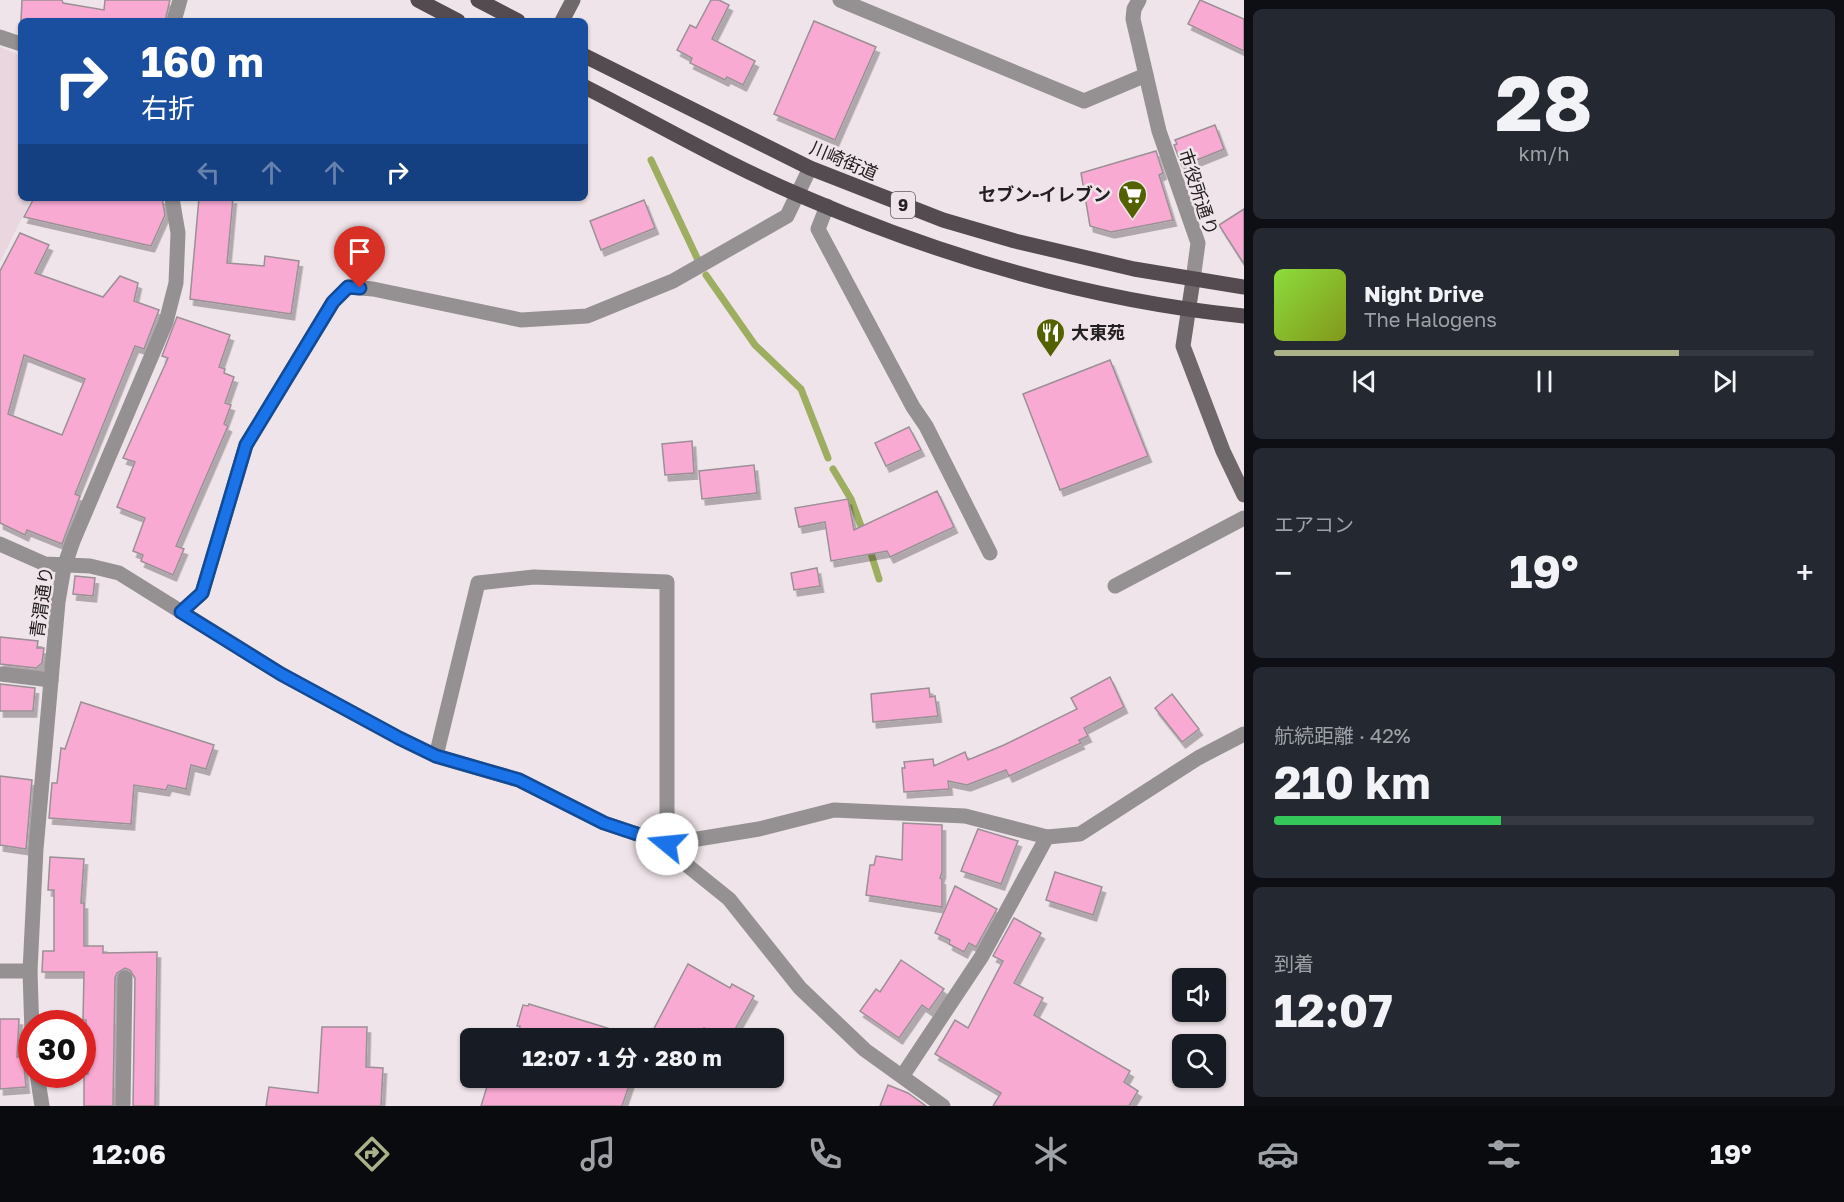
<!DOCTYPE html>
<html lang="ja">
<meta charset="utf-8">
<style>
:root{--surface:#171b24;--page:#242831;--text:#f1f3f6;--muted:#9ea1a6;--line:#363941;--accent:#aab188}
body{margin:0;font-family:"Golos Text","Noto Sans JP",sans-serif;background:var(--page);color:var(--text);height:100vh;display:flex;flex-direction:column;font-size:22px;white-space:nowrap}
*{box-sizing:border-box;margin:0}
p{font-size:20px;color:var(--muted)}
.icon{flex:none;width:33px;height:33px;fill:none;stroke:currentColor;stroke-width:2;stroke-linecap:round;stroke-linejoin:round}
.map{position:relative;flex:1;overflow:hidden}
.sheet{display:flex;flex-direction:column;gap:9px;padding:9px;background:#0d0f14;width:600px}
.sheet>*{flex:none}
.banner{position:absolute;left:18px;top:18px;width:570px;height:183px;border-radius:9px;box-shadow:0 2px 4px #0004;background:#1a4fa0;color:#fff;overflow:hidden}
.buttons{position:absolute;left:1172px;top:968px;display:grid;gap:12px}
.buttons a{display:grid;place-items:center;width:54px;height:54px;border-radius:9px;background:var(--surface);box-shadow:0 2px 4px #0004;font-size:30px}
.speed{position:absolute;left:18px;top:1010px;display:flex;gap:12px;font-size:30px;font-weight:700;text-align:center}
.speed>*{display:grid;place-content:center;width:78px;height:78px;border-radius:50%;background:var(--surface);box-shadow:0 2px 4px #0004;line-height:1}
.speed .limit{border:9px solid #d22;background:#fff;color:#111}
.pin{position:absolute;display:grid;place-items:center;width:51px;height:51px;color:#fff;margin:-62px -26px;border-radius:50% 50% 50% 0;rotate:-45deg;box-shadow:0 0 6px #0007}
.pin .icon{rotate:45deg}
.me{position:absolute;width:66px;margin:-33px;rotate:287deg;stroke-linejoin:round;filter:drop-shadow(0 0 4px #0008)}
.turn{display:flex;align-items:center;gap:21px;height:126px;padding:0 24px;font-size:27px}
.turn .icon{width:78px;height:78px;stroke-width:2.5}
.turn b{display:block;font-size:42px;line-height:51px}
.lanes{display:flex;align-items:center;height:57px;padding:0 24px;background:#0003;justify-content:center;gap:30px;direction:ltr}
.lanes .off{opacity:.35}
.big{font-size:45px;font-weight:700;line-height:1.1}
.sheet .tile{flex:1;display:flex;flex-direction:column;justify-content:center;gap:9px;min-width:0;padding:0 21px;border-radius:9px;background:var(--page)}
.sheet .dial{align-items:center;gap:0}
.dial b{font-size:78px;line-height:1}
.song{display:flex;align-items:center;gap:18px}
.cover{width:72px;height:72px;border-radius:9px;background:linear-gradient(135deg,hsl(90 70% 55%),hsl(70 70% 35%))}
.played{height:6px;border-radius:3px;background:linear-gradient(90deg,var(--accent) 75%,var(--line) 75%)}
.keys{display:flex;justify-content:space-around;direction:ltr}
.heat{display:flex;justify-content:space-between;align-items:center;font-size:33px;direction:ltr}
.charge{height:9px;border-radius:4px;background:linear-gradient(90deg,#34c759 42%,var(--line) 0)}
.trip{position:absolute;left:460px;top:1028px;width:324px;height:60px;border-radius:9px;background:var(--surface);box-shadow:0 2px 4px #0004;font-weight:700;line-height:60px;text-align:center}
.dock{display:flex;height:96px;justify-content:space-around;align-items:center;background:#090b0e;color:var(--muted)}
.dock .icon{width:42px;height:42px}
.dock .active{color:var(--accent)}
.dock b{font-size:27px;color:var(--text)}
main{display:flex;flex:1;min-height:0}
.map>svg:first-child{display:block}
</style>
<main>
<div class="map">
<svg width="1244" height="1106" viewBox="0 0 1244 1106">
<defs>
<filter id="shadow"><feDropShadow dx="3.5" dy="6" stdDeviation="0" flood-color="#0004"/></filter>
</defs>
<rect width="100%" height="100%" fill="#efe4e9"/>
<path fill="#e9d6df" d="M0,47L21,56V198H32L0,262Z"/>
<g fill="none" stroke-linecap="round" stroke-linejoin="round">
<g stroke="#9eae60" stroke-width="7">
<path d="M651,160L698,260"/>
<path d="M706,275L755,345L801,389L828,458"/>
<path d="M833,469L851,499L864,534"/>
<path d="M869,547L879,579"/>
</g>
</g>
<g fill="#f9aad3" stroke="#9a9095" stroke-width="1.5" fill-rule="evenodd" filter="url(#shadow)">
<path d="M22,0H62L63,3L104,10L105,0H170L165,21H21Z"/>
<path d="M711,0H719L729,5L712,39L755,61L743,85L727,77L725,80L690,63L692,58L677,50L690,25L696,28Z"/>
<path d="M1200,0L1244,19V51L1188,24Z"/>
<path d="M814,21L876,47L835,140L774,114Z"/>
<path d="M1215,125L1224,149L1182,166L1174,145L1177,144L1175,140Z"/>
<path d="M1156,151L1163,173L1159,175L1173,220L1111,232L1090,226L1081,173Z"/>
<path d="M34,198H162L165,215L151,246L24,217Z"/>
<path d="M199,198H233L227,263L264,266L265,256L299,261L291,314L190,299Z"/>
<path d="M644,200L655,228L601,250L590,221Z"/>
<path d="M1244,209V264L1219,225Z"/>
<path d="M20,233L49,245L35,273L103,297L120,276L138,283L134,301L159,310L144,349L135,346L75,494L80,496L62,544L27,530L25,535L0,523V271ZM24,355L85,379L62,435L8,414Z"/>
<path d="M177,317L230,335L219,367L225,369L224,373L234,377L225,403L231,405L224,424L228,426L176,546L184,549L173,575L141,561L143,555L133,551L145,518L117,507L135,462L123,458L168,358L162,356Z"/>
<path d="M1110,360L1148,456L1060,490L1023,394Z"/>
<path d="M909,427L921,450L886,466L875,443Z"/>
<path d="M692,441L694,473L665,475L662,444Z"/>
<path d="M754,465L757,493L702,499L699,471Z"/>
<path d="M937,491L954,527L890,557L887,551L831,561L825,522L799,527L795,508L848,499L854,530Z"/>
<path d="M817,568L820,586L794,590L791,573Z"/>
<path d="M75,576L95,578L93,596L73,594Z"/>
<path d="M0,637L38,641L37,648H44L42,663L36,668L0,664Z"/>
<path d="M1110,677L1124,707L1084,728L1088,736L1079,740L1081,743L1009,776L1006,770L967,785L948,781L949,789L904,792L902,768H905L904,762L933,759L934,766L965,752L968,760L1004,745L1077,709L1071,698Z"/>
<path d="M0,684L35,688L33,711H0Z"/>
<path d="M929,688L930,697L935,696L938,716L873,722L871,694Z"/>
<path d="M1172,694L1199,729L1182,742L1155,708Z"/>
<path d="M81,702L214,745L206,769L191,765L186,789L168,785L166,790L134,785L131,824L49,818L52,783H57L61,748L65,749Z"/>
<path d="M0,776L32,780L26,849L0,845Z"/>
<path d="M903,823L942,825V872L940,878L942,879V907L866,895L870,865H874L876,856L902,860Z"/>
<path d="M978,829L1018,841L1001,884L961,871Z"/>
<path d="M50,857L84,859L81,903H84V946H103V953L157,952L155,1106H133L135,978L130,970L125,968L117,973L115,978L113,1106H84V1074H88L86,1020H83L84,972H42L43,951H54V890H48Z"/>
<path d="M1055,872L1102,887L1093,915L1046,900Z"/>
<path d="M955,886L997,909L976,947L969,943L964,952L949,944L950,940L935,933Z"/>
<path d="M1014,918L1041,933L1014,983L1043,998L1034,1015L1130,1071L1124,1082L1138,1091L1129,1106H993L1001,1093L935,1054L955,1020L968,1028L1003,961L993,956Z"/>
<path d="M901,960L944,989L929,1010L922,1005L899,1038L860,1011L876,989L880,992Z"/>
<path d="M688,964L730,988L732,984L754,996L730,1038H722L704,1028L702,1038H649Z"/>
<path d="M529,1004L627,1034V1038H546L519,1031L520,1026H517L523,1005L528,1006Z"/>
<path d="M0,1019H19L17,1057L23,1056L26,1087L0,1089Z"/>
<path d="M322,1027H367L366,1067L383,1068L381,1106H266L269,1087L318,1093Z"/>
<path d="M490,1077H632L622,1106H481Z"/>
<path d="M888,1085L908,1093L926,1106H880Z"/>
</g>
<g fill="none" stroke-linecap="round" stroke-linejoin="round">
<g stroke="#959193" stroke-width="15">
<path d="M840,0L1084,101L1146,75"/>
<path d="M1139,0L1134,9L1133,19L1159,131L1198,243L1193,280"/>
<path d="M174,21L180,0"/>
<path d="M0,37L21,44"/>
<path d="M827,206L818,229L913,407L926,426L990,553"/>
<path d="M0,544L45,564L90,566L119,573L281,674L399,738L436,756L519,780L604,823L667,844L759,829L834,810L965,816L1047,837L1080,834L1198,758L1244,734"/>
<path d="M1115,586L1244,518"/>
<path d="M181,612L202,593L246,445L333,302L348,287L373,289L521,320L587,316L673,281L787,216L810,168"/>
<path d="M0,674L51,680"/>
<path d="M436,756L478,583L534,577L667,582V844L683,862L729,899L800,988L865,1050L943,1106"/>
<path d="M0,971H30"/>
<path d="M32,1033L30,971L36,849L58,602L64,567L73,541L166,322L176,283L178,233L172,198"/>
<path d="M37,1074L42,1106"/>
<path d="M903,1075L982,956L1047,837"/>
<path d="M123,1106L125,978"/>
</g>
<g stroke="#6e686b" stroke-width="15">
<path d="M562,21L573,0"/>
<path d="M1193,280L1183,346L1223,451L1244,495"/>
</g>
<g stroke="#534b4f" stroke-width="15">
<path d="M418,0L458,21"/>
<path d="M478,0L518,21"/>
<path d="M585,56L810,168L943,220L1015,241L1134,269L1244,287"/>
<path d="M585,87C656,123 726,164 799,195C940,256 1092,301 1244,316"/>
</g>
</g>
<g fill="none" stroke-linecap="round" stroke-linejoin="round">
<defs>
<path id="route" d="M360,288L348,287L333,302L246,445L202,593L181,612L281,674L399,738L436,756L519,780L604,823L667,844"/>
</defs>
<use href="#route" stroke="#114b97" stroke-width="15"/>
<use href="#route" stroke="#1a73e8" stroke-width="10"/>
</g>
<defs>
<symbol id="supermarket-pin" viewBox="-11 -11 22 30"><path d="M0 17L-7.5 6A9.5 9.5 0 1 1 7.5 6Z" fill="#536101" stroke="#efe4e9"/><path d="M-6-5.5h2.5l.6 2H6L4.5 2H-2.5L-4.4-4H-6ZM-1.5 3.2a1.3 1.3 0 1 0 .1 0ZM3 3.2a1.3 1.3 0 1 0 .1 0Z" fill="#fff"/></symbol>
<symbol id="restaurant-pin" viewBox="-11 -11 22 30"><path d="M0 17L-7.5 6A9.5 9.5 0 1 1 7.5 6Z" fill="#536101" stroke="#efe4e9"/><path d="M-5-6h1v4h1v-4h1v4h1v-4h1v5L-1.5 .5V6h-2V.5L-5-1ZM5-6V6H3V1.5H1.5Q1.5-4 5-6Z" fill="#fff"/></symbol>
</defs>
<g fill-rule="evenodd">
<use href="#supermarket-pin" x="1116" y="178" width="33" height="45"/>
<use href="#restaurant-pin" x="1034" y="316" width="33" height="45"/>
</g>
<g text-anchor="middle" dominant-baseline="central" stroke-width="5" stroke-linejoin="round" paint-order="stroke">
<rect fill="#efe4e9" stroke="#615b5d" stroke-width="1.5" x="891" y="192" width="24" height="26" rx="4.5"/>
<g font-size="16" font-weight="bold" fill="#242021">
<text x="903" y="205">9</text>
</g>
<g font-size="18" fill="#242021" stroke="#efe4e9">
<text transform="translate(844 160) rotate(23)">川崎街道</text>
<text transform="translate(1199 192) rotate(72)">市役所通り</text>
<text transform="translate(41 602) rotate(-82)">青渭通り</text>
</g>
<g font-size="18" font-weight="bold" fill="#242021" stroke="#efe4e9" text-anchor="end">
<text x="1111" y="194">セブン-イレブン</text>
<text x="1071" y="332" text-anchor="start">大東苑</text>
</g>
</g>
</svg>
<div class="buttons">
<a><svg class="icon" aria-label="sound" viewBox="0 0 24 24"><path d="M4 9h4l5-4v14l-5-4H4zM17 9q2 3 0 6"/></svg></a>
<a><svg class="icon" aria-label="search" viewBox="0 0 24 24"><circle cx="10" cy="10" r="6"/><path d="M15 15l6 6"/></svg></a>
</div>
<div class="speed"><div class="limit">30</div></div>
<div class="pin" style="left:360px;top:288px;background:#d93025"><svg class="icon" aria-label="arrive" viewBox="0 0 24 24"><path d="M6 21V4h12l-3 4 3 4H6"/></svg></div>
<svg class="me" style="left:667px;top:844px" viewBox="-20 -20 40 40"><circle r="19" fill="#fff"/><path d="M0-13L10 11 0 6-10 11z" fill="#1a73e8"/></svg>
<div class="trip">12:07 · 1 分 · 280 m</div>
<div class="banner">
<div class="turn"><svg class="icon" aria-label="right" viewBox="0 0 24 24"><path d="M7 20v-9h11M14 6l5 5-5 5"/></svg><div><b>160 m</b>右折</div></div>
<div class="lanes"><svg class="icon off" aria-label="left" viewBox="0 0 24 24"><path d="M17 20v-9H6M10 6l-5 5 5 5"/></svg><svg class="icon off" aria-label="ahead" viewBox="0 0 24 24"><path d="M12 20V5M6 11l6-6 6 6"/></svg><svg class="icon off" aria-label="ahead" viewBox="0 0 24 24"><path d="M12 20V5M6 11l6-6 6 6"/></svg><svg class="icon" aria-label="right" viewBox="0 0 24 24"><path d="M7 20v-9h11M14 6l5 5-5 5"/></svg></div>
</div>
</div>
<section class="sheet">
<div class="tile dial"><b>28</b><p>km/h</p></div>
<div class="tile">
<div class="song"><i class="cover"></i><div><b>Night Drive</b><p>The Halogens</p></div></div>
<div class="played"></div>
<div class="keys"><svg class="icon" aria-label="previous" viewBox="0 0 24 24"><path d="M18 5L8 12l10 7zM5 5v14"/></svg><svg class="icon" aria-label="pause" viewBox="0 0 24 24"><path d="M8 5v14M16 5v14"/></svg><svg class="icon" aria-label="next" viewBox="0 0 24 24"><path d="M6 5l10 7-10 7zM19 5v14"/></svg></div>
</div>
<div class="tile"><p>エアコン</p>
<div class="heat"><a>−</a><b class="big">19°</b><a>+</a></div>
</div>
<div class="tile"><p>航続距離 · 42%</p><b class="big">210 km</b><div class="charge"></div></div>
<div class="tile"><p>到着</p><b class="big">12:07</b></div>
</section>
</main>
<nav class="dock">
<b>12:06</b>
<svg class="icon active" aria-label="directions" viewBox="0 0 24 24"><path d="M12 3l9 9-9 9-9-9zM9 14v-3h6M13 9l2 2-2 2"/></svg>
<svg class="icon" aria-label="music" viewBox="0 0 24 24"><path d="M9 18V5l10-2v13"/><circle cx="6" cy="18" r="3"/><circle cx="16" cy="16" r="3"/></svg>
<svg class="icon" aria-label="phone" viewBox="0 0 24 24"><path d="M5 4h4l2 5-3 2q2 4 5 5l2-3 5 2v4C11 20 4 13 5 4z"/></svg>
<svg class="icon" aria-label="climate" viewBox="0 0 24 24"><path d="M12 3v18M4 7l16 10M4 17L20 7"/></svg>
<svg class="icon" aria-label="car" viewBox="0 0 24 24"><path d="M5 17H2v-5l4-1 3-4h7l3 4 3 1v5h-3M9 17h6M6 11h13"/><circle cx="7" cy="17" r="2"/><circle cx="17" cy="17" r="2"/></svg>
<svg class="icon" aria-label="filters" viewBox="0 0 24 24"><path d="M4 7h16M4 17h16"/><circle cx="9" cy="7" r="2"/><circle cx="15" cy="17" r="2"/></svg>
<b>19°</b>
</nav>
